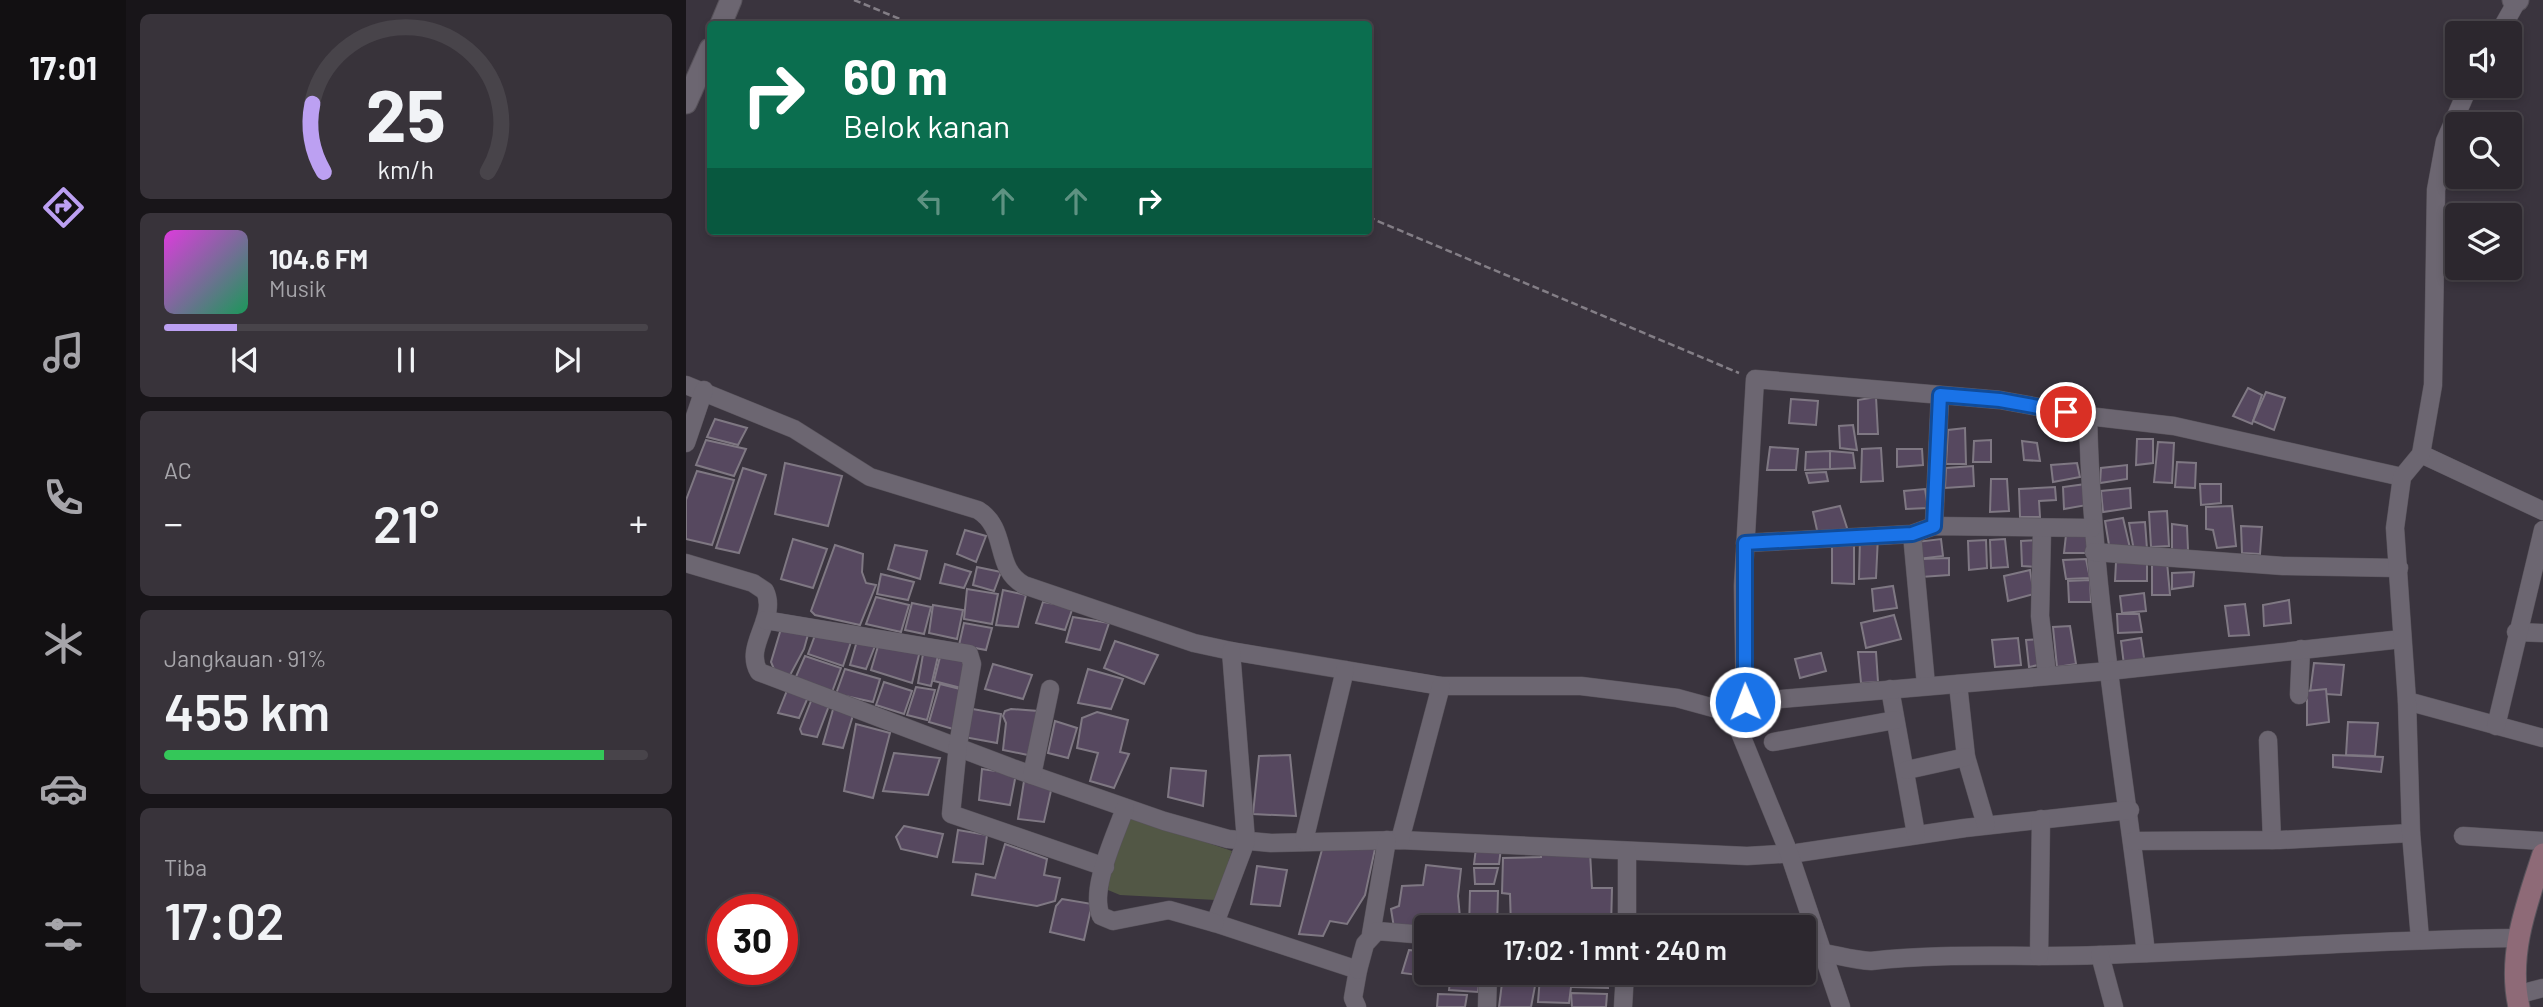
<!DOCTYPE html>
<html lang="id">
<meta charset="utf-8">
<style>
:root{--surface:#2c272e;--page:#38333a;--text:#f1f3f6;--muted:#a6a5aa;--line:#48444a;--accent:#bca0f2}
body{margin:0;font-family:Barlow,sans-serif;background:var(--page);color:var(--text);height:100vh;display:flex;flex-direction:column;font-size:26px;white-space:nowrap}
*{box-sizing:border-box;margin:0}
p{font-size:23px;color:var(--muted)}
.icon{flex:none;width:38px;height:38px;fill:none;stroke:currentColor;stroke-width:2;stroke-linecap:round;stroke-linejoin:round}
.map{position:relative;flex:1;overflow:hidden}
.panel{display:flex;flex-direction:column;gap:14px;padding:14px;background:#181519;width:560px}
.panel>*{flex:none}
.top-card{position:absolute;left:21px;top:21px;width:665px;height:214px;border-radius:7px;box-shadow:0 4px 10px #0003,0 0 0 2px var(--line);background:#0b6e4f;color:#fff;overflow:hidden}
.controls{position:absolute;left:1759px;top:21px;display:grid;gap:14px}
.controls a{display:grid;place-items:center;width:77px;height:77px;border-radius:7px;background:var(--surface);box-shadow:0 4px 10px #0003,0 0 0 2px var(--line);font-size:35px}
.speed{position:absolute;left:21px;top:894px;display:flex;gap:14px;font-size:35px;font-weight:700;text-align:center}
.speed>*{display:grid;place-content:center;width:91px;height:91px;border-radius:50%;background:var(--surface);box-shadow:0 4px 10px #0003,0 0 0 2px var(--line);line-height:1}
.speed .limit{border:10px solid #d22;background:#fff;color:#111}
.pin{position:absolute;display:grid;place-items:center;width:60px;height:60px;color:#fff;margin:-30px;border:4px solid #fff;border-radius:50%;box-shadow:0 2px 7px #0007}
.me{position:absolute;width:77px;margin:-38px;rotate:359deg;stroke-linejoin:round;filter:drop-shadow(0 0 5px #0008)}
.turn{display:flex;align-items:center;gap:24px;height:147px;padding:0 21px;font-size:32px}
.turn .icon{width:91px;height:91px;stroke-width:2.5}
.turn b{display:block;font-size:49px;line-height:60px}
.lanes{display:flex;align-items:center;height:66px;padding:0 21px;background:#0003;justify-content:center;gap:35px;direction:ltr}
.lanes .off{opacity:.35}
.big{font-size:52px;font-weight:600;line-height:1.1}
.panel .card{flex:1;display:flex;flex-direction:column;justify-content:center;gap:10px;min-width:0;padding:0 24px;border-radius:10px;background:var(--page)}
.panel .dial{align-items:center;gap:0}
.dial svg{height:182px;overflow:visible;fill:none;stroke:var(--line);stroke-width:7;stroke-linecap:round;text-anchor:middle}
.dial text{fill:var(--text);stroke:none}
.song{display:flex;align-items:center;gap:21px}
.cover{width:84px;height:84px;border-radius:10px;background:linear-gradient(135deg,hsl(300 70% 55%),hsl(150 70% 35%))}
.played{height:7px;border-radius:4px;background:linear-gradient(90deg,var(--accent) 15%,var(--line) 15%)}
.keys{display:flex;justify-content:space-around;direction:ltr}
.heat{display:flex;justify-content:space-between;align-items:center;font-size:38px;direction:ltr}
.charge{height:10px;border-radius:5px;background:linear-gradient(90deg,#34c759 91%,var(--line) 0)}
.trip{position:absolute;left:728px;top:915px;width:402px;height:70px;border-radius:7px;background:var(--surface);box-shadow:0 4px 10px #0003,0 0 0 2px var(--line);font-weight:600;line-height:70px;text-align:center}
main{display:flex;flex:1;min-height:0}
.tab-bar{display:flex;flex-direction:column;width:126px;justify-content:space-around;align-items:center;background:#121012;color:var(--muted)}
.tab-bar .icon{width:49px;height:49px}
.tab-bar .active{color:var(--accent)}
.tab-bar b{font-size:32px;color:var(--text)}
.map>svg:first-child{display:block}
</style>
<main>
<nav class="tab-bar">
<b>17:01</b>
<svg class="icon active" aria-label="directions" viewBox="0 0 24 24"><path d="M12 3l9 9-9 9-9-9zM9 14v-3h6M13 9l2 2-2 2"/></svg>
<svg class="icon" aria-label="music" viewBox="0 0 24 24"><path d="M9 18V5l10-2v13"/><circle cx="6" cy="18" r="3"/><circle cx="16" cy="16" r="3"/></svg>
<svg class="icon" aria-label="phone" viewBox="0 0 24 24"><path d="M5 4h4l2 5-3 2q2 4 5 5l2-3 5 2v4C11 20 4 13 5 4z"/></svg>
<svg class="icon" aria-label="climate" viewBox="0 0 24 24"><path d="M12 3v18M4 7l16 10M4 17L20 7"/></svg>
<svg class="icon" aria-label="car" viewBox="0 0 24 24"><path d="M5 17H2v-5l4-1 3-4h7l3 4 3 1v5h-3M9 17h6M6 11h13"/><circle cx="7" cy="17" r="2"/><circle cx="17" cy="17" r="2"/></svg>
<svg class="icon" aria-label="filters" viewBox="0 0 24 24"><path d="M4 7h16M4 17h16"/><circle cx="9" cy="7" r="2"/><circle cx="15" cy="17" r="2"/></svg>
</nav>
<section class="panel">
<div class="card dial"><svg viewBox="0 0 100 80">
<path d="M14 69A42 42 0 1 1 86 69"/>
<path d="M14 69A42 42 0 0 1 9 39" stroke="#bca0f2"/>
<text x="50" y="56" font-size="32" font-weight="700">25</text>
<text x="50" y="72" font-size="11">km/h</text>
</svg></div>
<div class="card">
<div class="song"><i class="cover"></i><div><b>104.6 FM</b><p>Musik</p></div></div>
<div class="played"></div>
<div class="keys"><svg class="icon" aria-label="previous" viewBox="0 0 24 24"><path d="M18 5L8 12l10 7zM5 5v14"/></svg><svg class="icon" aria-label="pause" viewBox="0 0 24 24"><path d="M8 5v14M16 5v14"/></svg><svg class="icon" aria-label="next" viewBox="0 0 24 24"><path d="M6 5l10 7-10 7zM19 5v14"/></svg></div>
</div>
<div class="card"><p>AC</p>
<div class="heat"><a>−</a><b class="big">21°</b><a>+</a></div>
</div>
<div class="card"><p>Jangkauan · 91%</p><b class="big">455 km</b><div class="charge"></div></div>
<div class="card"><p>Tiba</p><b class="big">17:02</b></div>
</section>
<div class="map">
<svg width="1857" height="1007" viewBox="0 0 1857 1007">
<rect width="100%" height="100%" fill="#3a343e"/>
<path fill="#525745" d="M442,816L546,851L530,900L434,895L422,890L425,857Z"/>
<g fill="#56485f" stroke="#7f7883" stroke-width="2">
<path d="M1562,388L1576,395L1566,424L1547,416Z"/>
<path d="M1580,392L1599,398L1588,430L1567,421Z"/>
<path d="M1190,397L1192,434H1172V400Z"/>
<path d="M1105,399L1132,401L1130,425L1103,423Z"/>
<path d="M29,419L61,428L52,445L21,437Z"/>
<path d="M1167,425L1171,450L1154,448L1153,426Z"/>
<path d="M1279,428L1280,464H1260L1262,430Z"/>
<path d="M1451,439H1467V463L1450,465Z"/>
<path d="M20,440L60,449L48,476L10,465Z"/>
<path d="M1305,440V462H1287L1288,441Z"/>
<path d="M1336,441L1351,443L1354,461L1338,460Z"/>
<path d="M1472,442L1488,443L1486,483L1468,482Z"/>
<path d="M1084,447L1112,449L1110,470H1081Z"/>
<path d="M1195,448L1197,481L1175,482L1176,449Z"/>
<path d="M1211,449H1236L1237,465L1211,467Z"/>
<path d="M1144,451V469L1119,470L1120,452Z"/>
<path d="M1144,451L1167,453L1169,468L1144,469Z"/>
<path d="M1491,462L1510,463L1509,488L1489,487Z"/>
<path d="M99,463L156,476L142,526L89,514Z"/>
<path d="M1391,463L1394,477L1367,482L1365,465Z"/>
<path d="M1441,465V479L1414,483L1415,468Z"/>
<path d="M1287,466L1288,486L1259,488L1260,468Z"/>
<path d="M57,468L80,475L53,553L30,548Z"/>
<path d="M11,471L48,480L26,545L0,539V500Z"/>
<path d="M1140,472L1142,481L1123,483L1120,473Z"/>
<path d="M1305,479H1321L1323,511L1304,512Z"/>
<path d="M1400,484L1401,505L1378,509L1377,487Z"/>
<path d="M1514,484H1535V503L1515,505Z"/>
<path d="M1369,487L1370,500L1353,501L1354,517H1334L1333,489Z"/>
<path d="M1444,488L1445,508L1417,512L1415,491Z"/>
<path d="M1239,489L1242,508L1220,509L1218,491Z"/>
<path d="M1154,506L1162,531L1133,539L1127,512Z"/>
<path d="M1546,506L1550,546L1531,548L1527,530L1520,529V507Z"/>
<path d="M1481,511L1483,546L1465,547L1463,512Z"/>
<path d="M1437,518L1444,548L1424,551L1419,521Z"/>
<path d="M1459,522L1461,549L1448,551L1443,523Z"/>
<path d="M1486,524L1501,526L1502,550H1486Z"/>
<path d="M1555,526L1576,527L1574,554L1556,553Z"/>
<path d="M279,530L300,536L290,562L271,554Z"/>
<path d="M1380,535H1401V553H1378Z"/>
<path d="M1192,536L1190,578L1173,579L1174,538Z"/>
<path d="M107,539L141,549L127,588L95,579Z"/>
<path d="M1255,539L1257,556L1232,559L1230,542Z"/>
<path d="M1319,539L1322,567L1305,568L1304,540Z"/>
<path d="M1300,540L1301,568L1283,570L1282,541Z"/>
<path d="M1351,540L1352,567L1336,566L1335,541Z"/>
<path d="M1168,544V584L1146,583V546Z"/>
<path d="M149,545L177,554L176,572L180,583L190,585L174,625L129,615L125,611Z"/>
<path d="M209,545L241,551L234,579L202,569Z"/>
<path d="M1263,558V575L1235,577V559Z"/>
<path d="M1400,559L1404,578L1380,579L1377,560Z"/>
<path d="M1430,562L1461,563V581H1429Z"/>
<path d="M1481,562L1484,595H1466V563Z"/>
<path d="M259,564L285,572L278,588L254,583Z"/>
<path d="M291,567L315,572L308,591L287,585Z"/>
<path d="M1344,570L1348,594L1322,601L1318,576Z"/>
<path d="M1508,572L1507,586L1486,589V573Z"/>
<path d="M195,574L228,582L222,600L191,594Z"/>
<path d="M1404,580L1405,602H1383L1382,581Z"/>
<path d="M1207,586L1211,608L1188,611L1186,589Z"/>
<path d="M281,589L312,594L306,624L278,619Z"/>
<path d="M317,590L340,595L332,627L310,625Z"/>
<path d="M1458,593L1460,611L1436,613L1434,596Z"/>
<path d="M190,597L223,605L215,632L180,624Z"/>
<path d="M1603,600L1605,623L1578,626L1577,605Z"/>
<path d="M357,602L387,607L379,630L350,623Z"/>
<path d="M226,603L245,607L238,634L219,630Z"/>
<path d="M1559,604L1563,635L1543,636L1539,606Z"/>
<path d="M247,605L277,610L271,639L243,633Z"/>
<path d="M1431,614H1453L1456,632L1432,633Z"/>
<path d="M1208,615L1215,639L1180,648L1175,623Z"/>
<path d="M387,617L423,623L414,650L380,642Z"/>
<path d="M278,623L306,628L300,650L273,645Z"/>
<path d="M102,625L123,631L118,649L102,679L90,674L85,662L94,632Z"/>
<path d="M1384,626L1390,664L1371,667L1367,627Z"/>
<path d="M131,630L166,639L157,666L122,654Z"/>
<path d="M1332,638L1335,665L1309,667L1306,640Z"/>
<path d="M1455,638L1459,664L1438,665L1435,641Z"/>
<path d="M1354,639L1357,664L1343,667L1340,640Z"/>
<path d="M171,641L189,646L180,669L164,665Z"/>
<path d="M429,641L472,655L458,684L418,668Z"/>
<path d="M193,643L234,651L226,683L185,670Z"/>
<path d="M1172,652H1190L1192,682L1175,683Z"/>
<path d="M255,653L281,657L275,688L248,681Z"/>
<path d="M1135,653L1140,671L1114,678L1109,659Z"/>
<path d="M237,654L252,656L245,686L232,683Z"/>
<path d="M119,656L155,668L146,692L109,679Z"/>
<path d="M1628,663L1658,665L1655,695L1624,693Z"/>
<path d="M307,664L346,675L337,699L299,689Z"/>
<path d="M159,669L194,679L187,702L150,694Z"/>
<path d="M402,669L437,679L425,709L392,703Z"/>
<path d="M198,682L226,691L218,714L190,705Z"/>
<path d="M254,684L278,690L267,729L243,722Z"/>
<path d="M230,687L249,690L241,720L221,715Z"/>
<path d="M102,688L123,695L113,718L92,713Z"/>
<path d="M1640,689L1643,722L1621,725V691Z"/>
<path d="M127,696L144,703L131,737L116,734L114,729Z"/>
<path d="M148,706L168,712L157,748L137,744Z"/>
<path d="M281,708L315,714L311,743L278,737Z"/>
<path d="M325,709L352,711L342,755L317,750L320,723L317,716L319,711Z"/>
<path d="M411,712L442,720L434,752L443,754L428,788L404,781L412,753L391,748L396,718Z"/>
<path d="M369,721L391,728L382,758L362,753Z"/>
<path d="M1662,722L1692,723L1689,756L1660,755Z"/>
<path d="M170,724L204,733L187,798L158,791Z"/>
<path d="M208,753L254,758L242,795L197,791Z"/>
<path d="M604,755L610,816L567,814L573,756Z"/>
<path d="M1647,755L1697,757L1695,772L1647,767Z"/>
<path d="M485,768L520,771L517,806L482,797Z"/>
<path d="M296,769L330,774L324,805L293,800Z"/>
<path d="M338,781L366,786L358,822L332,819Z"/>
<path d="M218,826L257,834L251,857L215,849L210,837Z"/>
<path d="M272,830L301,835L297,864L267,862Z"/>
<path d="M319,844L361,859L358,875L374,878L369,901L351,906L286,895L290,874L309,878Z"/>
<path d="M637,846L689,849L679,895L661,924L644,921L637,936L613,934Z"/>
<path d="M790,848H815L813,864H788Z"/>
<path d="M855,849L904,852L906,888H926L925,928H825L824,894L816,893L817,858L855,857Z"/>
<path d="M740,865L775,869L772,896L775,928H708L705,909L713,906L716,886L737,885Z"/>
<path d="M571,866L601,870L594,906L565,904Z"/>
<path d="M788,868H812L808,884H789Z"/>
<path d="M784,891H812L811,928H783Z"/>
<path d="M376,899L406,904L398,940L364,932L370,906Z"/>
<path d="M723,950L740,952V973H749L748,977L716,973Z"/>
<path d="M765,973L794,974L792,992L763,990Z"/>
<path d="M816,973H850L849,983L816,981Z"/>
<path d="M888,973H921L922,988L886,987Z"/>
<path d="M854,977L886,979L883,1003L852,1002Z"/>
<path d="M816,983L849,986L845,1007H813Z"/>
<path d="M885,993L921,994L920,1007H886Z"/>
<path d="M752,994L781,995L779,1007H751Z"/>
</g>
<g fill="none" stroke-linecap="round" stroke-linejoin="round">
<defs>
<g id="minor">
<path d="M1813,33L1831,1"/>
<path d="M0,385L108,429L184,477L292,510C323,529 307,568 338,585L508,643L545,651L755,686H895L936,691L991,698L1046,713"/>
<path d="M1402,416C1406,597 1439,774 1460,953"/>
<path d="M0,443L18,390"/>
<path d="M1735,454L1857,511"/>
<path d="M1248,526L1254,395"/>
<path d="M1356,529L1354,616L1361,674"/>
<path d="M1226,534L1240,685"/>
<path d="M1059,543L1226,534L1248,526L1406,528"/>
<path d="M1408,552L1597,566L1713,568"/>
<path d="M0,563L67,583L79,591C92,618 57,646 73,672L326,768L478,821L542,839L585,843L714,840L1061,856L1111,853L1279,828L1444,810"/>
<path d="M79,620L283,654L286,664L272,745L265,814L419,867"/>
<path d="M1830,632L1857,633"/>
<path d="M545,651L560,841L529,923L672,970L667,998L671,1007"/>
<path d="M1272,684L1280,757L1300,825"/>
<path d="M1204,689L1230,834"/>
<path d="M1613,695L1615,649"/>
<path d="M1721,701L1857,738"/>
<path d="M1059,702L1057,586L1069,379L1314,400L1402,416L1488,426L1716,477"/>
<path d="M1051,709L1059,702L1423,671L1716,639"/>
<path d="M1046,713L1103,853L1155,1007"/>
<path d="M1810,726L1857,530"/>
<path d="M1582,740L1586,840"/>
<path d="M1087,742L1209,720"/>
<path d="M1221,770L1280,757"/>
<path d="M346,775L364,689"/>
<path d="M439,808C430,835 403,889 415,916L427,921L483,910L529,923"/>
<path d="M1777,836L1857,841"/>
<path d="M714,840L755,686"/>
<path d="M618,841L659,670"/>
<path d="M1447,841L1594,840L1725,833"/>
<path d="M941,928V851"/>
<path d="M685,934L701,840"/>
<path d="M1734,939L1725,833L1721,701L1709,528L1716,477L1735,454L1747,385L1750,190L1759,141L1783,86"/>
<path d="M1118,951C1141,951 1162,960 1185,961C1260,952 1338,958 1413,955C1553,951 1693,939 1832,938"/>
<path d="M1414,955L1428,1007"/>
<path d="M1353,956L1355,819"/>
<path d="M672,970L679,944L691,931L740,935"/>
<path d="M1830,995L1857,988"/>
<path d="M801,1007L802,973"/>
<path d="M937,1007L939,973"/>
</g>
<g id="tertiary">
<path d="M1827,0H1832"/>
<path d="M35,24L45,0"/>
<path d="M0,103L24,49"/>
</g>
<path id="secondary" d="M1833,1007C1821,955 1841,903 1857,854"/>
</defs>
<use href="#minor" stroke="#58535b" stroke-width="19"/>
<use href="#tertiary" stroke="#58535b" stroke-width="23"/>
<use href="#secondary" stroke="#58535b" stroke-width="23"/>
<g stroke="#837e86" stroke-width="2.5" stroke-dasharray="7 3.5" stroke-linecap="butt">
<path d="M168,0L226,24"/>
<path d="M682,217L1053,373"/>
</g>
<use href="#minor" stroke="#6c6671" stroke-width="18"/>
<use href="#tertiary" stroke="#6c6671" stroke-width="21"/>
<use href="#secondary" stroke="#8e6a77" stroke-width="21"/>
</g>
<g fill="none" stroke-linecap="round" stroke-linejoin="round">
<defs>
<path id="route" d="M1059,702V543L1226,534L1248,526L1254,395L1314,400L1380,412"/>
</defs>
<use href="#route" stroke="#114b97" stroke-width="18"/>
<use href="#route" stroke="#1a73e8" stroke-width="12"/>
</g>
</svg>
<div class="controls">
<a><svg class="icon" aria-label="sound" viewBox="0 0 24 24"><path d="M4 9h4l5-4v14l-5-4H4zM17 9q2 3 0 6"/></svg></a>
<a><svg class="icon" aria-label="search" viewBox="0 0 24 24"><circle cx="10" cy="10" r="6"/><path d="M15 15l6 6"/></svg></a>
<a><svg class="icon" aria-label="layers" viewBox="0 0 24 24"><path d="M12 4l9 5-9 5-9-5zM3 14l9 5 9-5"/></svg></a>
</div>
<div class="speed"><div class="limit">30</div></div>
<div class="pin" style="left:1380px;top:412px;background:#d93025"><svg class="icon" aria-label="arrive" viewBox="0 0 24 24"><path d="M6 21V4h12l-3 4 3 4H6"/></svg></div>
<svg class="me" style="left:1059px;top:702px" viewBox="-20 -20 40 40"><circle r="17" fill="#1a73e8" stroke="#fff" stroke-width="3"/><path d="M0-11L8 9 0 5-8 9z" fill="#fff"/></svg>
<div class="trip">17:02 · 1 mnt · 240 m</div>
<div class="top-card">
<div class="turn"><svg class="icon" aria-label="right" viewBox="0 0 24 24"><path d="M7 20v-9h11M14 6l5 5-5 5"/></svg><div><b>60 m</b>Belok kanan</div></div>
<div class="lanes"><svg class="icon off" aria-label="left" viewBox="0 0 24 24"><path d="M17 20v-9H6M10 6l-5 5 5 5"/></svg><svg class="icon off" aria-label="ahead" viewBox="0 0 24 24"><path d="M12 20V5M6 11l6-6 6 6"/></svg><svg class="icon off" aria-label="ahead" viewBox="0 0 24 24"><path d="M12 20V5M6 11l6-6 6 6"/></svg><svg class="icon" aria-label="right" viewBox="0 0 24 24"><path d="M7 20v-9h11M14 6l5 5-5 5"/></svg></div>
</div>
</div>
</main>
